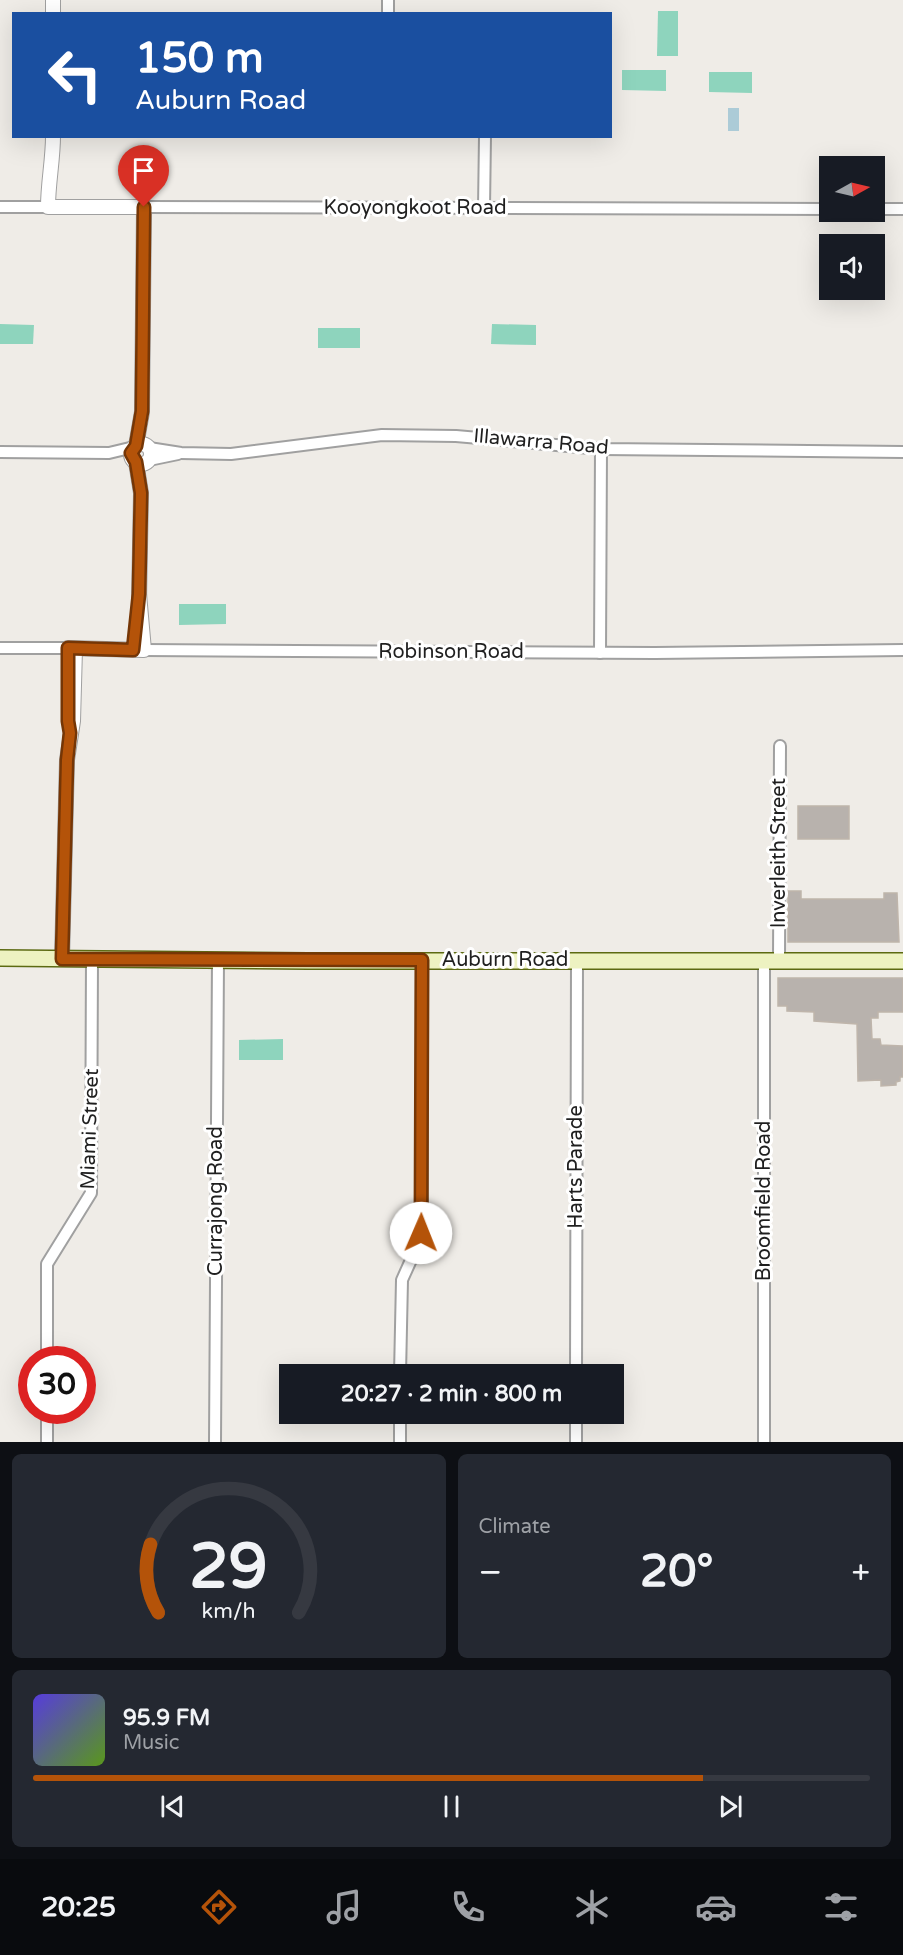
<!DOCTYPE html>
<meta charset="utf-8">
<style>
:root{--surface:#171b24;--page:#242831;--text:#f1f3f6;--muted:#9ea1a6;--line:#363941;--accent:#b45309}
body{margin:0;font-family:"Varela Round",sans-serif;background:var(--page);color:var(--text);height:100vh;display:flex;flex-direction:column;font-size:22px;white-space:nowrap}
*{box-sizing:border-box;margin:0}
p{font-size:20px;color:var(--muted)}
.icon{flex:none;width:33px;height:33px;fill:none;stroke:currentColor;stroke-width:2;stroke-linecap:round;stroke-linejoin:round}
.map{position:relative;height:1442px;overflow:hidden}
.sheet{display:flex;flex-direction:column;gap:12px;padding:12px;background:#0d0f14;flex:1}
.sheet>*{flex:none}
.hud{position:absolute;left:12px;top:12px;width:600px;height:126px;border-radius:0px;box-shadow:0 6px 24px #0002;background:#1a4fa0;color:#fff;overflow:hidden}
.needle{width:39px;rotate:82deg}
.fabs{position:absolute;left:819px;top:156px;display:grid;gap:12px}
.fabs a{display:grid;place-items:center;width:66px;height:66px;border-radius:0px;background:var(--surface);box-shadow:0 6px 24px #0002;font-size:30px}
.speed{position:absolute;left:18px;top:1346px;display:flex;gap:12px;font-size:30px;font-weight:700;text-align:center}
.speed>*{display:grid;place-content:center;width:78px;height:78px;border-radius:50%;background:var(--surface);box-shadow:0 6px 24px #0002;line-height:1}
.speed .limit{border:9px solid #d22;background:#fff;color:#111}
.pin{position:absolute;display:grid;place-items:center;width:51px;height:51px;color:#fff;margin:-62px -26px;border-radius:50% 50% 50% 0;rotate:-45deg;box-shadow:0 0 6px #0007}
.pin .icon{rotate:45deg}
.me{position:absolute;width:66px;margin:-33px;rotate:1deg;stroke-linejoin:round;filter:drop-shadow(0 0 4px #0008)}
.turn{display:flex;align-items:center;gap:21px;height:126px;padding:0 24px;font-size:27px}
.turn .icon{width:78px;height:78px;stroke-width:2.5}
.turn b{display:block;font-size:42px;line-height:51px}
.big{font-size:45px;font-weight:700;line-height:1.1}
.sheet .card{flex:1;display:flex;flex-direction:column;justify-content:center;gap:9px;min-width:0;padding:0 21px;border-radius:9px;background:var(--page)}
.sheet .dial{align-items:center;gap:0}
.dial svg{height:156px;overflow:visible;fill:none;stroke:var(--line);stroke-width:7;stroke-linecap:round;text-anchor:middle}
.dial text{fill:var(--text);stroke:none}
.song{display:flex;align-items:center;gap:18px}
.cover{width:72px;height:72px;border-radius:9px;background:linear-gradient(135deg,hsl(250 70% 55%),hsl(90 70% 35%))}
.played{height:6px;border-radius:3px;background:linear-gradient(90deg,var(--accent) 80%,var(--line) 80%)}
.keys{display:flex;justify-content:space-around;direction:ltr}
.heat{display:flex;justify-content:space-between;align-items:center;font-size:33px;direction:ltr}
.sheet .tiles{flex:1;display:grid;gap:12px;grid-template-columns:1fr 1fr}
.card:last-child{grid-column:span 2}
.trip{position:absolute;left:279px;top:1364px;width:345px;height:60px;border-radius:0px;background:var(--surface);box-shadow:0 6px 24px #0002;font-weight:700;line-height:60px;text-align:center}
.menu{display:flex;height:96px;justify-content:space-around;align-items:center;background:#090b0e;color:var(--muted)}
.menu .icon{width:42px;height:42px}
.menu .selected{color:var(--accent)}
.menu b{font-size:27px;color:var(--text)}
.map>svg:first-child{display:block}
</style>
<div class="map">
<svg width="903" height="1442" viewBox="0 0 903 1442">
<rect width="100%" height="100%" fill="#efece7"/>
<g fill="#8ed4bd">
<path d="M658,11H678V56H657Z"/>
<path d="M622,70H666V91L622,90Z"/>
<path d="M709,72H752V93L709,92Z"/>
<path d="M0,324L34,325L33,344H0Z"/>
<path d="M492,324L536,325V345L491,344Z"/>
<rect x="318" y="328" width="42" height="20"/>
<path d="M179,604H226V624L179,625Z"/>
<path d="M283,1039V1060H239V1040Z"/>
</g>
<rect fill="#accbd7" x="728" y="108" width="11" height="23"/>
<g fill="#b8b2ad" stroke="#bfb5ab" stroke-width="1.5">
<rect x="798" y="806" width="51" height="33"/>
<path d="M788,891H801V899H884V893H897L899,942H788Z"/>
<path d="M778,978H903V1012H878V1018H871L872,1039H880L881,1045L903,1046V1077H900V1081L896,1082V1085L881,1086V1080L858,1081L857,1024L814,1021V1012L787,1011V1006H778Z"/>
</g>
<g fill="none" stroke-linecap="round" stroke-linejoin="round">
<defs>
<g id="minor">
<path d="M388,0V14"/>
<path d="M0,207H48"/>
<path d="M144,207L830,209"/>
<path d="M484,208L485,136"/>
<path d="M874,209H903"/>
<path d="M149,448L181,453L231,454L382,435L456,436L601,449L903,452"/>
<path d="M0,452L109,453L134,447"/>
<path d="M149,460L178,454"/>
<path d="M0,648H68"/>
<path d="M144,650L655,653L903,650"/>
<path d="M600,653L601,449"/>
<path d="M779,960L780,746"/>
<path d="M47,1359V1264L91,1193L92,959"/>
<path d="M400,1374L402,1280L420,1240L422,1225V960"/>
<path d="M576,1374L577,960"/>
<path d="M47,1410V1442"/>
<path d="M576,1413V1442"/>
<path d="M215,1442L218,960"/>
<path d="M400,1442V1413"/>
<path d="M764,1442V960"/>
</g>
<g id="tertiary">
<path d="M53,14V0"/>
<path d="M53,136C53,160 48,183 48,207H144L142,412L136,446"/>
<circle cx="141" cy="454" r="10"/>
<path d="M136,462L141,493L139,601"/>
<path d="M68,651V648L144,650L139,594"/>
<path d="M62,959L67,760L73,721L75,649"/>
</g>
<path id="secondary" d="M0,958L308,961H903"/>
</defs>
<use href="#minor" stroke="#a0a0a0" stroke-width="14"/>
<use href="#tertiary" stroke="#a0a0a0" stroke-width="16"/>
<use href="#secondary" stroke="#5c6a12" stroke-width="18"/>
<use href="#minor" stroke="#fff" stroke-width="10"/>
<use href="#tertiary" stroke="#fff" stroke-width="14"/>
<use href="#secondary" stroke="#edf2c1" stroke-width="15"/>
</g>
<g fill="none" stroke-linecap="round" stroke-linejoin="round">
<defs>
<path id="route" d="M144,207L142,411L136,446L131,453L136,462L141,493L139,594L133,650L68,648V721L70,733L67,760L62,959L422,960L421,1233"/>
</defs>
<use href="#route" stroke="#753606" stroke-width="15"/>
<use href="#route" stroke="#b45309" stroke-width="10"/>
</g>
<g text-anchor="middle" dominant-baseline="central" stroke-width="6" stroke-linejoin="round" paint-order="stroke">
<g font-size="20" fill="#1f1f1f" stroke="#fff">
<text x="415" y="208">Kooyongkoot Road</text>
<text transform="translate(541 442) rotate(5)">Illawarra Road</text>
<text x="451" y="652">Robinson Road</text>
<text transform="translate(779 853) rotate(-90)">Inverleith Street</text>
<text x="505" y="960">Auburn Road</text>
<text transform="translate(90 1129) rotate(-88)">Miami Street</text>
<text transform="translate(576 1167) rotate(-90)">Harts Parade</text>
<text transform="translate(216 1201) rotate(-90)">Currajong Road</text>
<text transform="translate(764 1201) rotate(-90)">Broomfield Road</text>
</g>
</g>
</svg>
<div class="fabs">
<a><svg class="needle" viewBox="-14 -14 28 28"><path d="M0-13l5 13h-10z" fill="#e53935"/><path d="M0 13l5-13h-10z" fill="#9ea1a6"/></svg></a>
<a><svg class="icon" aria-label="sound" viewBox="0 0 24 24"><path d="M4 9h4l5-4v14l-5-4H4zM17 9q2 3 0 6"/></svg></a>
</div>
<div class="speed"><div class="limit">30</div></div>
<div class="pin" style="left:144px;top:207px;background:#d93025"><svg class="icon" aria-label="arrive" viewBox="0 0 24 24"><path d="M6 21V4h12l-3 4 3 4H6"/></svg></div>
<svg class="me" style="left:421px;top:1233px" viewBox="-20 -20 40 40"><circle r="19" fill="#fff"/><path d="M0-13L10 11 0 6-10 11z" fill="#b45309"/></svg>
<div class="trip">20:27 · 2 min · 800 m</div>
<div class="hud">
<div class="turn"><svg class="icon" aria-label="left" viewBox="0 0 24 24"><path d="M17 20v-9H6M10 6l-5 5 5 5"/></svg><div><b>150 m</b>Auburn Road</div></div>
</div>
</div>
<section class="sheet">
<div class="tiles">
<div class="card dial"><svg viewBox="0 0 100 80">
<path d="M14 69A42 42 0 1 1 86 69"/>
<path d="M14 69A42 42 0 0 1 10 34" stroke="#b45309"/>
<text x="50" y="56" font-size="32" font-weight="700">29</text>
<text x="50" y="72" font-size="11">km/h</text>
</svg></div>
<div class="card"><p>Climate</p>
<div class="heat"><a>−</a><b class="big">20°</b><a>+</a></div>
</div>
<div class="card">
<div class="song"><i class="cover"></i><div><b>95.9 FM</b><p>Music</p></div></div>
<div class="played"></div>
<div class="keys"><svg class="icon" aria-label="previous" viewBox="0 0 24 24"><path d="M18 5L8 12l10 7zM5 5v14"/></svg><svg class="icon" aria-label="pause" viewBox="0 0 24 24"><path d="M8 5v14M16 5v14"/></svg><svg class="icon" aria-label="next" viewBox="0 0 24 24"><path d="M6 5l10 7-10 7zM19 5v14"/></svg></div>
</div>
</div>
</section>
<nav class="menu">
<b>20:25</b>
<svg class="icon selected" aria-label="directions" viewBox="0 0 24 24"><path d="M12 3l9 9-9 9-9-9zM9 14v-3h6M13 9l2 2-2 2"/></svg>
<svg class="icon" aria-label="music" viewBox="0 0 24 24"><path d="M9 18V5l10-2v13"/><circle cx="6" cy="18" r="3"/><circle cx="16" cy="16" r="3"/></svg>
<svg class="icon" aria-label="phone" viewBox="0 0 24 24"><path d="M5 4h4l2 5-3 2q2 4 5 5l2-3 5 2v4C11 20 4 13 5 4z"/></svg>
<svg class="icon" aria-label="climate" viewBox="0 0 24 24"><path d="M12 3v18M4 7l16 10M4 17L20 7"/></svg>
<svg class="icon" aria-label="car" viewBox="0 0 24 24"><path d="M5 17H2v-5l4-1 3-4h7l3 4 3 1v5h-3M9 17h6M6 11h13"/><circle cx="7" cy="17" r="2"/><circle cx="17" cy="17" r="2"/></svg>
<svg class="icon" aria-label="filters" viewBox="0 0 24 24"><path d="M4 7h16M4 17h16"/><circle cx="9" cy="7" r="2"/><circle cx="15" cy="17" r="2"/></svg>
</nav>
